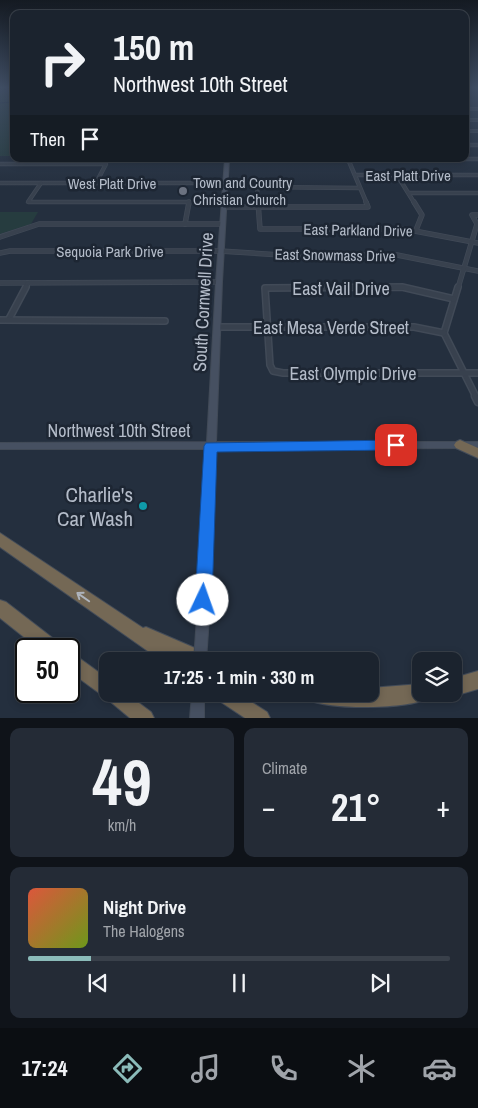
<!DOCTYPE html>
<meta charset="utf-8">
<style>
:root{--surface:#1b232e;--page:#242b36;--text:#f1f3f6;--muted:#a0a4aa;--line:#39404a;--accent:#8bbbb9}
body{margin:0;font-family:"Archivo Narrow",sans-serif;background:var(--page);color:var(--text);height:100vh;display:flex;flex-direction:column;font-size:19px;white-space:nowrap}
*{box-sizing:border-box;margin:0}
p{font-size:16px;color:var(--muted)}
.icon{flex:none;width:28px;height:28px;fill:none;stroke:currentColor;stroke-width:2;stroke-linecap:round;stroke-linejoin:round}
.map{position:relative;height:718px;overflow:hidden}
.panel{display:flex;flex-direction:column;gap:10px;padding:10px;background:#0f1319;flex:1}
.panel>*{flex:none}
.guide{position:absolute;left:10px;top:10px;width:459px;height:152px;border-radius:10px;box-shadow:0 2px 8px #0003,0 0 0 1px var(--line);background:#1b232e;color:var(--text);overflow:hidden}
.controls{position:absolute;left:412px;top:652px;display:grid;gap:10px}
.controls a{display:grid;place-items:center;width:50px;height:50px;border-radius:10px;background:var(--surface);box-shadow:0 2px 8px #0003,0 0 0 1px var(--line);font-size:25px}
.speed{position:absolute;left:15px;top:638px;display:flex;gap:10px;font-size:25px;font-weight:700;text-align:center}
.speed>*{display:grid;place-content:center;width:65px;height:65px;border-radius:50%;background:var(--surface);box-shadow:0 2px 8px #0003,0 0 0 1px var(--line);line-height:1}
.speed .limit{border:2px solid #111;border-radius:8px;background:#fff;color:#111}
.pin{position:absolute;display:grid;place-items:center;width:42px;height:42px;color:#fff;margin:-21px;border-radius:10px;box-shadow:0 2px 8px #0006}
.me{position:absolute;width:55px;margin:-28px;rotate:3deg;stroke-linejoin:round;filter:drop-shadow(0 0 4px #0008)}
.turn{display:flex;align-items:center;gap:18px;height:105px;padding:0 20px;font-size:22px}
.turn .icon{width:65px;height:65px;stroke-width:2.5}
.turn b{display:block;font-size:35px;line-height:42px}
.then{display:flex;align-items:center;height:48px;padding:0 20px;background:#0003;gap:10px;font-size:19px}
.big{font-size:38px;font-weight:700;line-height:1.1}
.panel .card{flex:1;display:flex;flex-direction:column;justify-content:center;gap:8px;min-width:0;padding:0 18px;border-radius:10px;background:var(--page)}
.panel .dial{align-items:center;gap:0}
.dial b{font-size:65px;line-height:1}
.song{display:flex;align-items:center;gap:15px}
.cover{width:60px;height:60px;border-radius:8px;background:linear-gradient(135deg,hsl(10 70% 55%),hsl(80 70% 35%))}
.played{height:5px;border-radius:2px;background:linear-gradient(90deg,var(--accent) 15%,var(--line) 15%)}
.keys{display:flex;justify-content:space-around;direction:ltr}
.heat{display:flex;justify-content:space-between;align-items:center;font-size:28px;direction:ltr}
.panel .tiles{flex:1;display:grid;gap:10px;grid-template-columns:1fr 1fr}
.card:last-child{grid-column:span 2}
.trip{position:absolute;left:99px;top:652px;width:280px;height:50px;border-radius:10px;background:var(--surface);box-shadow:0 2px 8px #0003,0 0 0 1px var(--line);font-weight:700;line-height:50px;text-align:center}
.tabs{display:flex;height:80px;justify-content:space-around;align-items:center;background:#0b0e12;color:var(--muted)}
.tabs .icon{width:35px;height:35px}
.tabs .current{color:var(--accent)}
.tabs b{font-size:22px;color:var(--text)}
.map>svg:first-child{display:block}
</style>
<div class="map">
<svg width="478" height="718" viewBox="0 0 478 718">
<rect width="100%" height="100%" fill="#242f3e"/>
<g fill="#263c3f">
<rect x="0" y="87" width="14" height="69"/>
<path d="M0,212H38L31,224L0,234Z"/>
</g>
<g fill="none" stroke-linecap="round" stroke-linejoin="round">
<g stroke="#17263c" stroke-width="1">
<path d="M0,92L9,87"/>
<path d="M0,103L14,102"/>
</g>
<defs>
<g id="street-far4">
<path d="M465,109H478"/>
<path d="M465,120H478"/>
<path d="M465,131H478"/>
</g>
<g id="street-far3">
<path d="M465,145H478"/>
<path d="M0,164H106L96,183"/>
<path d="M355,175H478"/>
<path d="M397,175L415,204"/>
<path d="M0,183H225"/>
<path d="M41,183L28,202H189V204"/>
<path d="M409,193H478"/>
<path d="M258,204L257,187L360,188"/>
<path d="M367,204L348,159H478"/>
</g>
<g id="street-far2">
<path d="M258,202L260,229H404L478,243"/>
<path d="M414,202L422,215L416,230"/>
<path d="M224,207H368L366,202"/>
<path d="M185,224L189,202"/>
<path d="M0,237L39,224H222"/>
<path d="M0,253L10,251H220L281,255H397L478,271"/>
<path d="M0,283L219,282"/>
<path d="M25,288L28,283"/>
<path d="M265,288H407"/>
<path d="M458,288L477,224L472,215H478"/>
</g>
<g id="street-far1">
<path d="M458,287L444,333L476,397"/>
<path d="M454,299L402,287L265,288L270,365L273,371L283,373H478"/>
<path d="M9,319L26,287"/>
<path d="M0,320L165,321"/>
<path d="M217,327H414L444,333"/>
</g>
<path id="street" d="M475,396L478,402"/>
<g id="secondary">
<path d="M225,159H229L222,282L216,442H478V448L216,449L209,617L207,621L203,623L199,621L197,617L207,449H0V443L207,442L216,282Z"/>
<path d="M192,694H204V718H190Z"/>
</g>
<g id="highway">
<path d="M460,440L478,448V458L456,448L454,445L456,442Z"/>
<path d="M0,533L143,628L146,627L211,655L213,661H162L0,547Z"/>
<path d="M0,600L6,602L59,643L61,649H39L0,618Z"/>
<path d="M69,653L75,655L108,679V694H127L151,712L154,718H130L106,698L69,671Z"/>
<path d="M478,671V689L454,696L449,694H454V678Z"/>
<path d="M421,684V694H429L427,699C405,709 331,710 309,700L306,694H370V688Z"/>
<path d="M215,694H239L267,712L270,718H245L218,700Z"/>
</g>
</defs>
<use href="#street-far4" stroke="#414a57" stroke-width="4"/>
<use href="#street-far3" stroke="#414a57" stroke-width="4.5"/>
<use href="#street-far2" stroke="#414a57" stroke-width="5.5"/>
<use href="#street-far1" stroke="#414a57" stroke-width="8"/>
<use href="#street" stroke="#414a57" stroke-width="9"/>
<use href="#secondary" stroke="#414a57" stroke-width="2"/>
<use href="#highway" stroke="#434c59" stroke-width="2"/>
<use href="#street-far4" stroke="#38414e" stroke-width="2.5"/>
<use href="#street-far3" stroke="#38414e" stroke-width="3"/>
<use href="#street-far2" stroke="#38414e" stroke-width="4"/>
<use href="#street-far1" stroke="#38414e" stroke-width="5"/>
<use href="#street" stroke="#38414e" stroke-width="6"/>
<use href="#secondary" fill="#465061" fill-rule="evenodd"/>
<use href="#highway" fill="#746855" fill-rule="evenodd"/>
<defs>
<path id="secondary-bridge" d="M200,661L203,617"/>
</defs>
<use href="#secondary-bridge" stroke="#414a57" stroke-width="14" stroke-linecap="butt"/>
<use href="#secondary-bridge" stroke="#465061" stroke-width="12"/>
</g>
<defs><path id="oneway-shaft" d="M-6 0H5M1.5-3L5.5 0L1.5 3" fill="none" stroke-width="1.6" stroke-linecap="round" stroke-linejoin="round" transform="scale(1.25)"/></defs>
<use stroke="#aeb4bd" href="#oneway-shaft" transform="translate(83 597) rotate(-145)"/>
<linearGradient id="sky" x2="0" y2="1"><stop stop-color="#141a22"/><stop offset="0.47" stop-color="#3f4d63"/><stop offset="1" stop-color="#3f4d63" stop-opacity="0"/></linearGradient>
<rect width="478" height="187" fill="url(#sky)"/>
<path fill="#1a73e8" stroke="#114b97" d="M396,440L400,442L402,445L400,449L396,450L217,452L212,600L210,606L203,608L197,606L195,600L204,446L206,443Z"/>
<circle fill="#6b7280" stroke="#1d2633" stroke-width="2" cx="183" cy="191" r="5"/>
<circle fill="#0f9aa8" stroke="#1d2633" stroke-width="2" cx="143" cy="506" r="5"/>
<g text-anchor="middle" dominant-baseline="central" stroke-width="5" stroke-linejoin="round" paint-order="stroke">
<g font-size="15" fill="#b4bcc9" stroke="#1d2633">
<text x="408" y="175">East Platt Drive</text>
<text x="112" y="183">West Platt Drive</text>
<text transform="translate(358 230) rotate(1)">East Parkland Drive</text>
<text x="110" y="251">Sequoia Park Drive</text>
<text transform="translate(335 255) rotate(1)">East Snowmass Drive</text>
</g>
<g font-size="15" fill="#b4bcc9" stroke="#1d2633" text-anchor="start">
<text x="193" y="182">Town and Country<tspan x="193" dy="17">Christian Church</tspan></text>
</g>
<g font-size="18" fill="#b4bcc9" stroke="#1d2633">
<text x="341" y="288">East Vail Drive</text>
<text transform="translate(203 302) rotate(-87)">South Cornwell Drive</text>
<text x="331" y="327">East Mesa Verde Street</text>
<text x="353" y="373">East Olympic Drive</text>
<text x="119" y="430">Northwest 10th Street</text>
</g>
<g font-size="21" fill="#b4bcc9" stroke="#1d2633" text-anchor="end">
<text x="133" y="494">Charlie's<tspan x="133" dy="24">Car Wash</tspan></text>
</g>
</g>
</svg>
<div class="controls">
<a><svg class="icon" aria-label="layers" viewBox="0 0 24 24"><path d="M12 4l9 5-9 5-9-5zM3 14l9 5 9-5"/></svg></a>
</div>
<div class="speed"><div class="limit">50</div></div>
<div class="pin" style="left:396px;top:445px;background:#d93025"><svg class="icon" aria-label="arrive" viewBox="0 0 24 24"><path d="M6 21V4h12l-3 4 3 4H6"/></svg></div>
<svg class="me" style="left:203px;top:600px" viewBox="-20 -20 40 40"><circle r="19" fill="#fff"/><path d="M0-13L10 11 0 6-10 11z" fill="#1a73e8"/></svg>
<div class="trip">17:25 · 1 min · 330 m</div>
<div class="guide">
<div class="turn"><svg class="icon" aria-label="right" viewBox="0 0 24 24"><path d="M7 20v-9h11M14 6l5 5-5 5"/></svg><div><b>150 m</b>Northwest 10th Street</div></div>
<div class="then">Then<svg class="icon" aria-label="arrive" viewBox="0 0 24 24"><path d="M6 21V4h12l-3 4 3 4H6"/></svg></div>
</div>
</div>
<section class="panel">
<div class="tiles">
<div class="card dial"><b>49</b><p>km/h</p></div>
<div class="card"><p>Climate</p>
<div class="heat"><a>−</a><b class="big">21°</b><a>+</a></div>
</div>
<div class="card">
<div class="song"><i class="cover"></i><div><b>Night Drive</b><p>The Halogens</p></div></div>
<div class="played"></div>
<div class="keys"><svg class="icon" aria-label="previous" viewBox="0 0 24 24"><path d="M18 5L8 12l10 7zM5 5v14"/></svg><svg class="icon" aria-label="pause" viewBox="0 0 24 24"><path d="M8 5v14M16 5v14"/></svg><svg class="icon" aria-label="next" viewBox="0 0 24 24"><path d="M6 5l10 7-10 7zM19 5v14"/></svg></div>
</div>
</div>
</section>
<nav class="tabs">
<b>17:24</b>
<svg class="icon current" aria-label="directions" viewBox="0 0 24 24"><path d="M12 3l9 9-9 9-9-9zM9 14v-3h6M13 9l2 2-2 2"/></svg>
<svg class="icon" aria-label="music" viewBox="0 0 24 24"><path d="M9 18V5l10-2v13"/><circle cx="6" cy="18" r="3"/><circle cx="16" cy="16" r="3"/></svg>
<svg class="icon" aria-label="phone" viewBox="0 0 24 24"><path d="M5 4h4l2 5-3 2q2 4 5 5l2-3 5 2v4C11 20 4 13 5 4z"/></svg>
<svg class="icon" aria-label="climate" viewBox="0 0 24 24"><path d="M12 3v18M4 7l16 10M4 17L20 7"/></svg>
<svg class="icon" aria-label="car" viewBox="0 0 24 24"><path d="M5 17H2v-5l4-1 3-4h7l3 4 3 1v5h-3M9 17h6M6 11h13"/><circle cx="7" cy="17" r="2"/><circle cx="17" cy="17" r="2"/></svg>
</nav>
